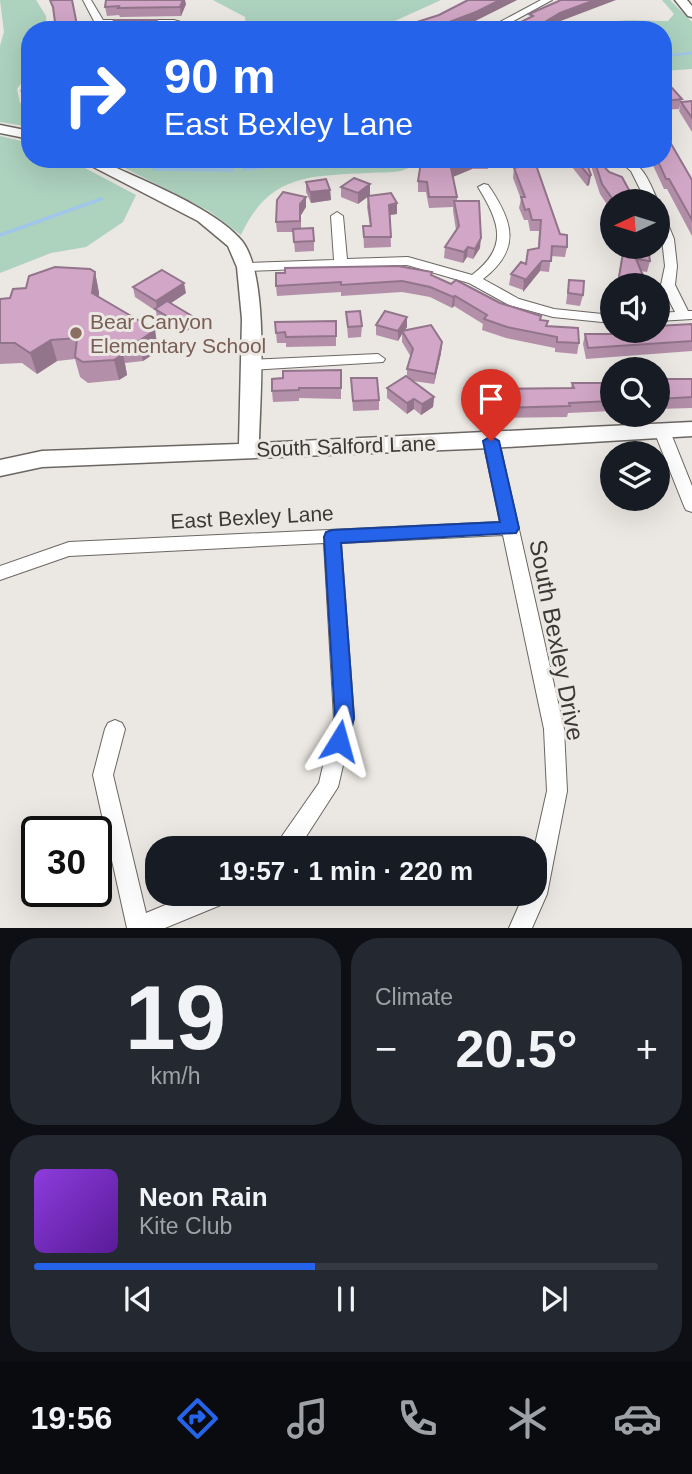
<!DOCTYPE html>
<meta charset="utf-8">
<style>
:root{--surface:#171b24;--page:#242831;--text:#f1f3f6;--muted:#9ea1a6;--line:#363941;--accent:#2563eb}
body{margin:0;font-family:Helvetica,sans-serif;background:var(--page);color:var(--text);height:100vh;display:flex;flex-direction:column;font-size:26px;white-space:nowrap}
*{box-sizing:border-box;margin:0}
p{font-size:23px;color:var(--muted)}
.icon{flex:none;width:38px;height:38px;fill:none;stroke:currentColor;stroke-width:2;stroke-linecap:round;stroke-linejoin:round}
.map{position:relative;height:928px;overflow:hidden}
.sheet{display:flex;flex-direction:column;gap:10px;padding:10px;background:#0d0f14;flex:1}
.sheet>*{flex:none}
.guide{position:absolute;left:21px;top:21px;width:651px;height:147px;border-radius:28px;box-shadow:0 7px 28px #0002;background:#2563eb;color:#fff;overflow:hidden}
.needle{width:46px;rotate:266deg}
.fabs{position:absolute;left:600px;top:189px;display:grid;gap:14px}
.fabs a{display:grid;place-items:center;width:70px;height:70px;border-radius:50%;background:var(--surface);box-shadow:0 7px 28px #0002;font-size:35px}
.speed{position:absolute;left:21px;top:816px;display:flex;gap:14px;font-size:35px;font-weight:700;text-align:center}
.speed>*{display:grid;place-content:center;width:91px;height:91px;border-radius:50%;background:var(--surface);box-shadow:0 7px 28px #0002;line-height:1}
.speed .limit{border:4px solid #111;border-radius:10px;background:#fff;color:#111}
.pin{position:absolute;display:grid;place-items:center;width:60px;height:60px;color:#fff;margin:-72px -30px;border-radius:50% 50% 50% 0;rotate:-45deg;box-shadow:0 0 7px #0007}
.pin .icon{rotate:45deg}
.me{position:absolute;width:77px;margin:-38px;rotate:8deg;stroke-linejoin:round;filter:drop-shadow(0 0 5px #0008)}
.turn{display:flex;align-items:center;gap:24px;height:147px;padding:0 28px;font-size:32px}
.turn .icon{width:91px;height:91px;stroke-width:2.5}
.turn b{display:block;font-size:49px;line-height:60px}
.big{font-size:52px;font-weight:600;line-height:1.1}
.sheet .card{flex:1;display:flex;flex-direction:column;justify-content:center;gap:10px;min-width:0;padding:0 24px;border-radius:28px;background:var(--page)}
.sheet .dial{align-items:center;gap:0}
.dial b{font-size:91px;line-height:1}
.song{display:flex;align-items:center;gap:21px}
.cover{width:84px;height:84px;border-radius:10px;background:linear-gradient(135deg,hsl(270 70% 55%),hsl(270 70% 35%))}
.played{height:7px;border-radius:4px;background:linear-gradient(90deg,var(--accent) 45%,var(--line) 45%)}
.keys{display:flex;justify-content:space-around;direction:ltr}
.heat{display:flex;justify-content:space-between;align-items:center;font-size:38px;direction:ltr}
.sheet .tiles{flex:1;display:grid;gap:10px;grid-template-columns:1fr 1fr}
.card:last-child{grid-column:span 2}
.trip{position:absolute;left:145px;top:836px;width:402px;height:70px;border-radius:28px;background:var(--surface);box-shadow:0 7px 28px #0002;font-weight:600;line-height:70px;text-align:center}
.dock{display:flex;height:112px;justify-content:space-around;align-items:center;background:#090b0e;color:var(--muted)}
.dock .icon{width:49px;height:49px}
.dock .on{color:var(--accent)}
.dock b{font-size:32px;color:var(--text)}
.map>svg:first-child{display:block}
</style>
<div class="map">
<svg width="692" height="928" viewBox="0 0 692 928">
<rect width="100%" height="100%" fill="#ebe7e2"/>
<g fill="#add2be">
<path d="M0,0H36L46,16L47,30H30V71L17,89L20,103L30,106V127L0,122V46L4,32Z"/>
<path d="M213,0H441L375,30H246L245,17Z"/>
<path d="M662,0H670L692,22V69L663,71V30H586C611,16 640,21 668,21L674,14Z"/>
<path d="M0,136L30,143V159H68L136,195L123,222L86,247L51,253L0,273Z"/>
<path d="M107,159H426C418,163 410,168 401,171C391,173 379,172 368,173C309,176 269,174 241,235L209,211Z"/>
</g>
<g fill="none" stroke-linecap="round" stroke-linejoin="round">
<path stroke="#a0c6ea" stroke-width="2.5" d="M663,56L692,53"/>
<g stroke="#a0c6ea" stroke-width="3.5">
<path d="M154,169L233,170"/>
<path d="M244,169L336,159"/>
<path d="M0,235L101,199"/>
</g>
<defs>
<g id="street">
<path d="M83,0H91L103,20H174L194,26L189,29L174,26H104L103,30H93L95,23Z"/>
<path d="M541,0H552L497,30H485Z"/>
<path d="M617,159C643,159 648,180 658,201H646L631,171Z"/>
<path d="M484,184L488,185C513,221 522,249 483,279L519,299L554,309L612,315V323L553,317L509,305L469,283L407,265L246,271L240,267L246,263L334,260L331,216L337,212L343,216L347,259L408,257L472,275C509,247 500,223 478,187Z"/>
<path d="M658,210L664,214L674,239L677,266L675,285L688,311H692V319L658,321V313L675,312L661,285L665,266L662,239L658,229Z"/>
<path d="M378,354L385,359L383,362L249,370L242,365L249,360Z"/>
<path d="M662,426L670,431L692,486V512L686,510L684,506L654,431Z"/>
<path d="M491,435L499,441L564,729L567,791L547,894L532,928H509L524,894H536L534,849L547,791L544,729L503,535L341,543L354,718L338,787L298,849H273L319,783L334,718L324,543L69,556L0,580V566L69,542L500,522L483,441Z"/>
<path d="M115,720L122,723L125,729L113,775L146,913L192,894H231L228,902L165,928H127L93,775L105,729L108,723Z"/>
</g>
<g id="secondary">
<path d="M675,0H687L692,6V17L688,16Z"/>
<path d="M0,125L30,131V139L0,133Z"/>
<path d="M78,159H97C138,179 214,207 242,241C270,277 260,396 259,443L692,422V436L491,448L42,467L0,476V460L42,451L239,444L242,319L237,267L228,246L198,221Z"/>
</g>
</defs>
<use href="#street" stroke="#6b6763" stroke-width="2"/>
<use href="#secondary" stroke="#6b6763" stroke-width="3"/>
<use href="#street" fill="#fff" fill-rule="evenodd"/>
<use href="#secondary" fill="#fff" fill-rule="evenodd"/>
</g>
<g fill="#b48faa">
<path d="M468,0H517L475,21L452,30H413L414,23L439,15Z"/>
<path d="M186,4L181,16L120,17L119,15L107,16L105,7Z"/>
<path d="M30,77V99H25L22,90Z"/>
<path d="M663,78L682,99L679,109L663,110Z"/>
<path d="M692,101V132L679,111L681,102Z"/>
<path d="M430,159H489L488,169H472L453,177L457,197V201L480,248L473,259L467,257L463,263L444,258L445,247L456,230L453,211V207L429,208L426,192H418V181Z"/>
<path d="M560,159H585L591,175L589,185L587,186L572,167L562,168Z"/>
<path d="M590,159H597L635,201H612V214L610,209L600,194L590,163Z"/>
<path d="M650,159H663L692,180V236L667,189H664Z"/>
<path d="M514,168L560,234L567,247L565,257L551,256L549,272L540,271L523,292V290L509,285L511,274L526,264L538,248L539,231H530L528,220H524L519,208L521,199L513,178Z"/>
<path d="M306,182L330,190L331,200L311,203L306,192Z"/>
<path d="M370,184V195L358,204L341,197V187Z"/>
<path d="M368,196L397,214L390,215L391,247L364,248L363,226H370L367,207Z"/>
<path d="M306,197V207L301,215V229L314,241V251L295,252L293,232H277L276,222Z"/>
<path d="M621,247H648L650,261L647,272L641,271L647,285H617L622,253Z"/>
<path d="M95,272L99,293V297L155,330L158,351L143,361L125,363L127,375L119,380L88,383L80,377L75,359L57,361L37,374L22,363L0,364V299L10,298L26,288Z"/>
<path d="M432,272V275L451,284L500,303L541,316V320L548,321L547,326L579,343L577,354L555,352V348L506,338L482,330L483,324L454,306L452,308L430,297L402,292L341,296V292L277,296L276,286Z"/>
<path d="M569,280L583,295L580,306L566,304Z"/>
<path d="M133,287L186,293L171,303L194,326L182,334L157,320L156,311L135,297Z"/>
<path d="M346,312L362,326L361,337L348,338Z"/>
<path d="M336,321V346L286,347V343H277L275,322Z"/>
<path d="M692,324V351L586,359L583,344L585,334H628L629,331H658Z"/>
<path d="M376,325L407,327L404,331L442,342L441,353L434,384L413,381L434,397L433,407L421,415L414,409L407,414L387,398V388L407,376V369L411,357L402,342V334L398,341L376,335Z"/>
<path d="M341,370V399L299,398V401L273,402L272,391L283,378Z"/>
<path d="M351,378L379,400V410L353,411Z"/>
<path d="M658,379H692V408L658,409Z"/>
<path d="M572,383H612V411L568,413L567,417L497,418V421H483L482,414L473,415L470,399L472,389L571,388Z"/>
</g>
<g fill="#92748b">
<path d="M183,0H185L186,4L181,16L180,7Z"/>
<path d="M500,0H517L475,21L452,30H428Z"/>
<path d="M595,0H616L558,22L545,30H534L535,28L560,13Z"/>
<path d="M157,20L158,30H153Z"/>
<path d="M473,159L472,169L450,178L451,168Z"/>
<path d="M591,175L589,185L587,186L589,176Z"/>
<path d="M370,184V195L358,204V193Z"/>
<path d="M330,190L331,200L311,203L310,192Z"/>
<path d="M306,197V207L301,215V232L300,204Z"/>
<path d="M397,203V214L389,215V205Z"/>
<path d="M481,238L480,248L473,259L475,249Z"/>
<path d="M468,247L467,257L463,263L464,252Z"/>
<path d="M542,261L540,271L523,292L524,282Z"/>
<path d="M95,272L99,293L97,314L92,293Z"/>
<path d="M184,283L186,293L159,311L157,310L156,301Z"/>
<path d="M455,296L454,306L452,308L453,297Z"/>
<path d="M192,316L194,326L182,334L180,324Z"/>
<path d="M407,317V327L403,333L402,331V334L398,341V331Z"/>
<path d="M155,330L158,351L143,361L139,341Z"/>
<path d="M51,340L57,361L37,374L30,353Z"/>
<path d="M442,342L441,353L434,384L435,374Z"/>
<path d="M123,354L127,375L119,380L114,360Z"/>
<path d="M434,397L433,407L421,415L422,404Z"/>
<path d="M414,399V409L407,414V403Z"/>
</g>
<g fill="#d1a6c6" stroke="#92748b" stroke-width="2">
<path d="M50,0H72L76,20L75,30H54L55,22L53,7Z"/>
<path d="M106,0H183L180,7L118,8L119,6L105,7Z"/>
<path d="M468,0H500L476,12L428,30L414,23L439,15Z"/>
<path d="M561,0H595L560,13L535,28H537L534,30H505L533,16L529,14Z"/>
<path d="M114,20H157L153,30L110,29Z"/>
<path d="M30,77V89L22,90Z"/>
<path d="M663,78L682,99L666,101L663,99Z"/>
<path d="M692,101V118L681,102Z"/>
<path d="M663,138L670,142L692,180V220L669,179H666L657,159H663Z"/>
<path d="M430,159H475L451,168L457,197H429L427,182L418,181L421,162Z"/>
<path d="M575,159H585L591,175L589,176Z"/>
<path d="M594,159H597L609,172L622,177L635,201H614L602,184Z"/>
<path d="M531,164L537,168L560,234L567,235V247L552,246L551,261H542L524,282L525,279L511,274L521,262L526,264L528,250L539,248L541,220H532L529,209L525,210L521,197H525L514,168Z"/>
<path d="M354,178L370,184L358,193L341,187Z"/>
<path d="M326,179L330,190L310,192L306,182Z"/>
<path d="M283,192L306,197L300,204V221L276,222L277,200Z"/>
<path d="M391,193L397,203L389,205L391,237H364L363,226H371L368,196Z"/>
<path d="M454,201H479L481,238L475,249L468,247L464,252L445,247L459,226Z"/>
<path d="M313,228L314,241L294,242L293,229Z"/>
<path d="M624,247H648L650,261L636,259L647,285H623L619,277Z"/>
<path d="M398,266L432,272L431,275L451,284L456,280L500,303L541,316L540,320L548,321L546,326L578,328L579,343L557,342V337L507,327L484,319L487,315L455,296L453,297L430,287L402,281L341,285V282L276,286V273H285V268Z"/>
<path d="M55,267L90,269L95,272L92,293L155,330L139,341L106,345L123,354L114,360L83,362L75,357L77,338L51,340L30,353L15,343H0V299L10,298L13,289L26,288L29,276Z"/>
<path d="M162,270L184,283L156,301L133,287Z"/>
<path d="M569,280L584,281L583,295L568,293Z"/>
<path d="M167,301L192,316L180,324L155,309Z"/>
<path d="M360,311L362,326L348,327L346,312Z"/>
<path d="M385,311L407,317L398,331L376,325Z"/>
<path d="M336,321V336L286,337L285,332L276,333L275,322Z"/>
<path d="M692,324V341L588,348L585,334H632L631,331H658V326Z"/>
<path d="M431,325L442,342L435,374L407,369L413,349L402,331Z"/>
<path d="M341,370V388H299V390L272,391V379L283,378V371Z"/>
<path d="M406,376L434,397L422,404L414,399L407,403L387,388Z"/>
<path d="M351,378H377L379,400L353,401Z"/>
<path d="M658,379H692V397L658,399Z"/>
<path d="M572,383H612V401L569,403L570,406L498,408V410L484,411L483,404H474L472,389L574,388Z"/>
</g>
<path fill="#2563eb" stroke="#184099" stroke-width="2" d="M491,436L499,441L519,528L516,533L341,543L354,718L346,747L339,750L332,747L329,741L335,718L324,537L326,532L332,530L500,522L483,441Z"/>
<circle fill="#8d6e63" stroke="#ebe7e2" stroke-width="2.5" cx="76" cy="333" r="7"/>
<g text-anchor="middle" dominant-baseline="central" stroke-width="6" stroke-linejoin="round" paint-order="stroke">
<g font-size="21" fill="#785e54" stroke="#ebe7e2" text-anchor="start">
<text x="90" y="321">Bear Canyon<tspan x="90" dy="24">Elementary School</tspan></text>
</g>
<g font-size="21" fill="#3b3937" stroke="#ebe7e2">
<text transform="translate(346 446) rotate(-2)">South Salford Lane</text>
<text transform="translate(252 517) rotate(-3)">East Bexley Lane</text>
</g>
<g font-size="24" fill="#3b3937" stroke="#ebe7e2">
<text transform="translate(557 640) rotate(79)">South Bexley Drive</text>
</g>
</g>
</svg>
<div class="fabs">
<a><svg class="needle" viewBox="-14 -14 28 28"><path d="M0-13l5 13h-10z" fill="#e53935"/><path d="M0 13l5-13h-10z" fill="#9ea1a6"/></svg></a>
<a><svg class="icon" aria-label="sound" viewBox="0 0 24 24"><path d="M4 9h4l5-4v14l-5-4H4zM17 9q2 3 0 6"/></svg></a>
<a><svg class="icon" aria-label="search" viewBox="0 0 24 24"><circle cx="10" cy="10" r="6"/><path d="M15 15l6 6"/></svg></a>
<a><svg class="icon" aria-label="layers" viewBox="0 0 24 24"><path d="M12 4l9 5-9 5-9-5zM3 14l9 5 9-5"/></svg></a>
</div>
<div class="speed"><div class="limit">30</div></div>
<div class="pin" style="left:491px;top:441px;background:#d93025"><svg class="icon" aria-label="arrive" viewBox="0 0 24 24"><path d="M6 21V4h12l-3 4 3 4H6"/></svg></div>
<svg class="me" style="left:339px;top:741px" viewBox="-20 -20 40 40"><path d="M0-17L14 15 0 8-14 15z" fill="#2563eb" stroke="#fff" stroke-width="4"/></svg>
<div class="trip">19:57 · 1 min · 220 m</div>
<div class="guide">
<div class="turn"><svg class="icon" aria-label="right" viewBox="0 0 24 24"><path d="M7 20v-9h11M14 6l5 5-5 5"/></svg><div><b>90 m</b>East Bexley Lane</div></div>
</div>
</div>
<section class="sheet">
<div class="tiles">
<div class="card dial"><b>19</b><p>km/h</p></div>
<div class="card"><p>Climate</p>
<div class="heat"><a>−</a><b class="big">20.5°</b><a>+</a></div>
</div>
<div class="card">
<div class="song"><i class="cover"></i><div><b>Neon Rain</b><p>Kite Club</p></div></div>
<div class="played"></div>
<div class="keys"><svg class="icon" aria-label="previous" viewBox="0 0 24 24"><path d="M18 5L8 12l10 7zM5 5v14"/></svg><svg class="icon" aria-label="pause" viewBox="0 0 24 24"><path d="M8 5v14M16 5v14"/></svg><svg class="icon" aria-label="next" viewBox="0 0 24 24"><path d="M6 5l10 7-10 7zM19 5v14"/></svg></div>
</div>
</div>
</section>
<nav class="dock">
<b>19:56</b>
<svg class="icon on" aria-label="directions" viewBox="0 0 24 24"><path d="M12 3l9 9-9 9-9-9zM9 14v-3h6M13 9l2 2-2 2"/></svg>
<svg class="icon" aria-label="music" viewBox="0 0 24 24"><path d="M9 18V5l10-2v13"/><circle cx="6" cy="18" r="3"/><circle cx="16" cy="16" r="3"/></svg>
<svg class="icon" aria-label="phone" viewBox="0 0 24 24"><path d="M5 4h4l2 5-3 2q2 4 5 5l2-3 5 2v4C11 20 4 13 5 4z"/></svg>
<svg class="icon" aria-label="climate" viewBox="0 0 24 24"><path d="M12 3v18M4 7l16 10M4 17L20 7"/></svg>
<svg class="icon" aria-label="car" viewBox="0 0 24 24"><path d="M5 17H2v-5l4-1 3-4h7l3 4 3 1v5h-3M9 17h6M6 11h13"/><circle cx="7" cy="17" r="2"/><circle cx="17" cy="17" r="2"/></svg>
</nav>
